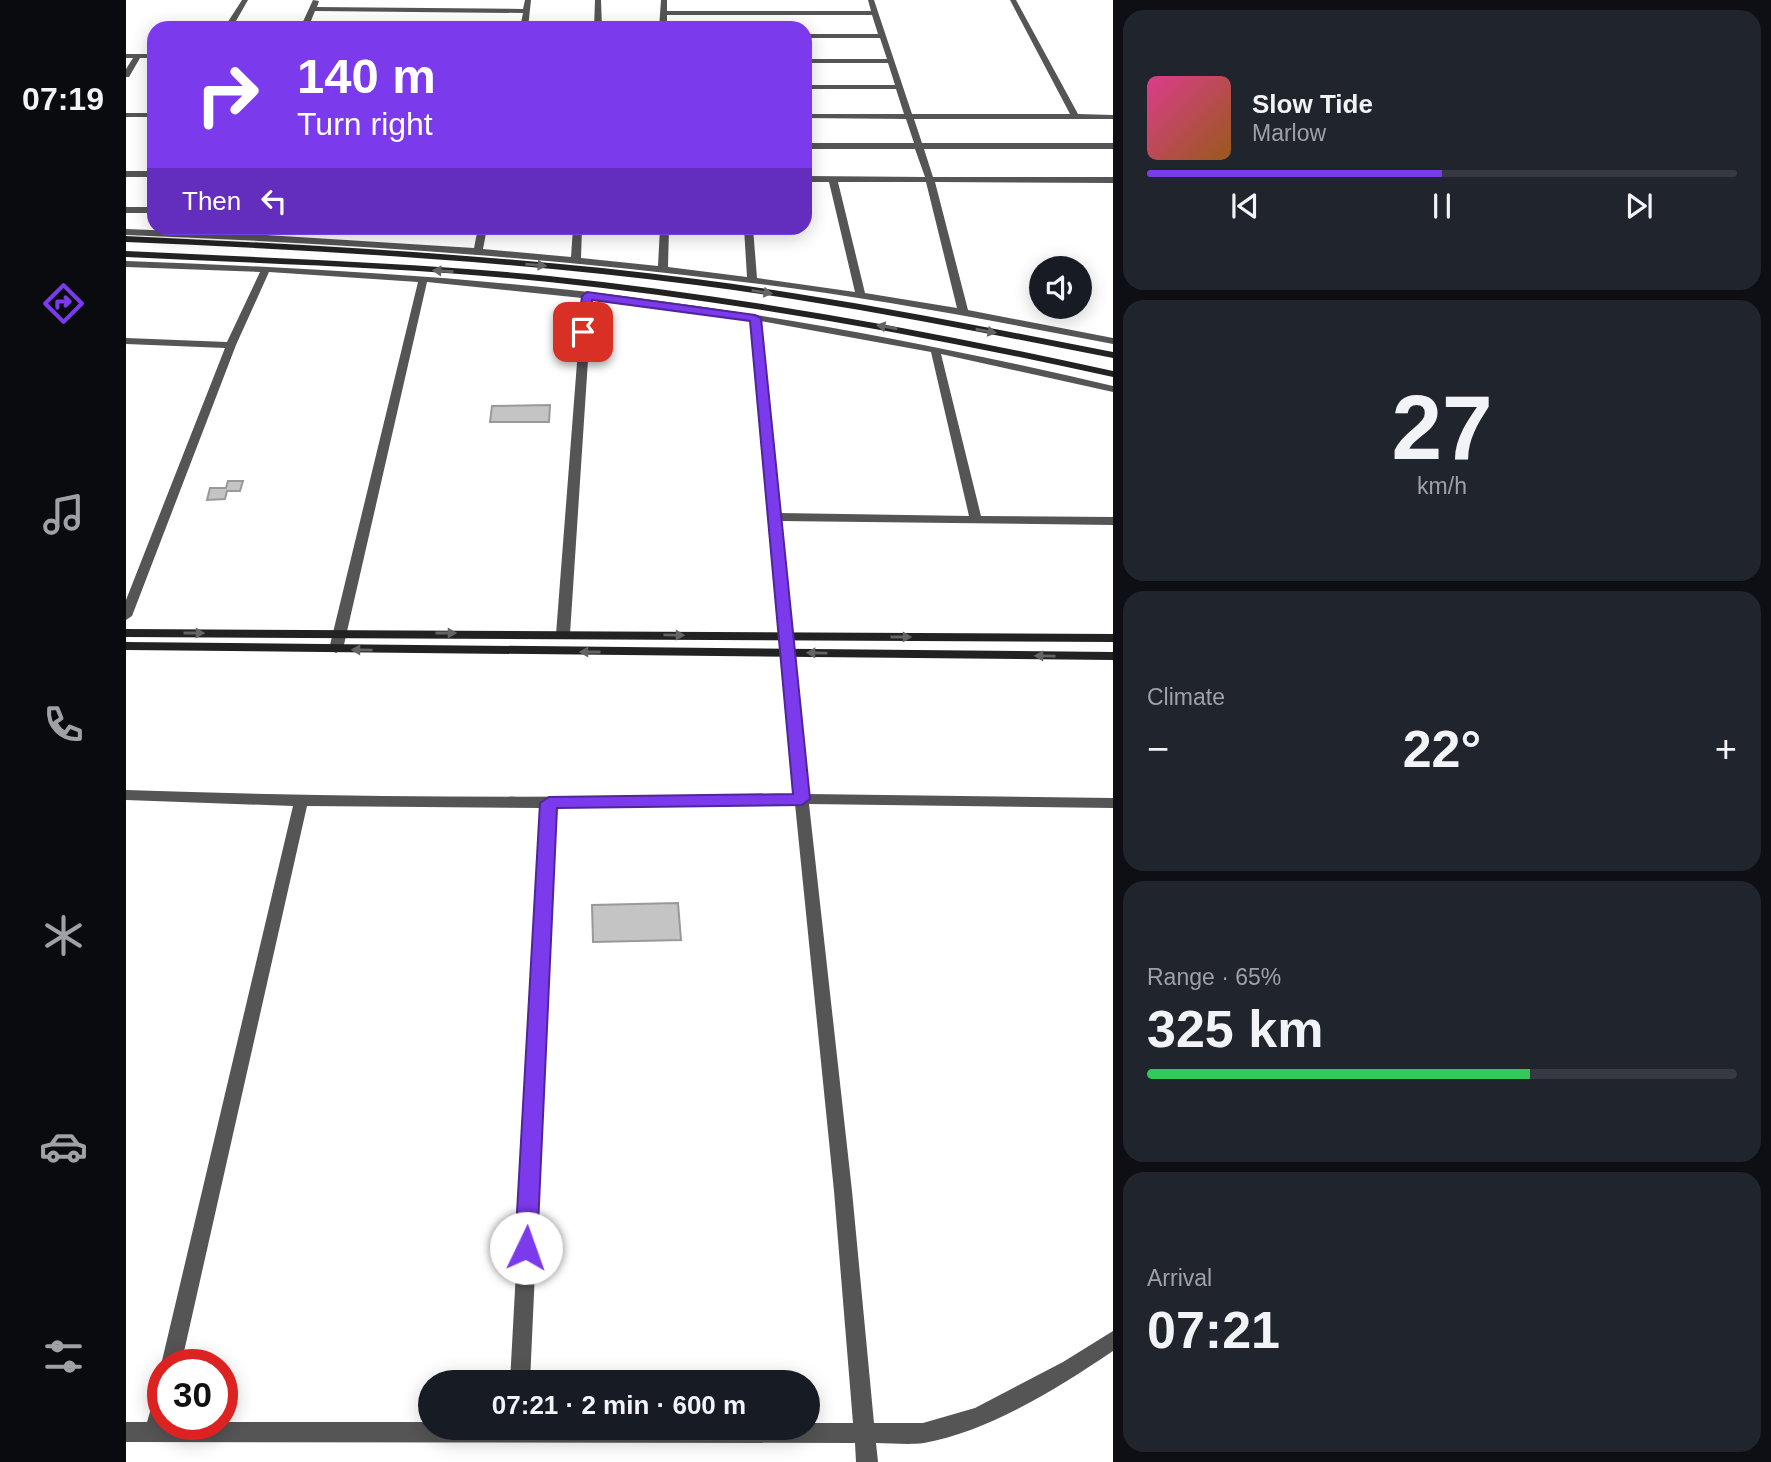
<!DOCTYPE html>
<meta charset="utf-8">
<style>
:root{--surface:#171b24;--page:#20242c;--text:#f1f3f6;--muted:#9ea1a6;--line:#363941;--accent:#7c3aed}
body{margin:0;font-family:Helvetica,sans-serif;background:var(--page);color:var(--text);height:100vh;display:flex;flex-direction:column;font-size:26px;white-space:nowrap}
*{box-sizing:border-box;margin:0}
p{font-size:23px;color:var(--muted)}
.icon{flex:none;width:38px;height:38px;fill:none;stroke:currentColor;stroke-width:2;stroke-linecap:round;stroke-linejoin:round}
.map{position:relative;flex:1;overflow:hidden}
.sheet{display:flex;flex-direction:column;gap:10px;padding:10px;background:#0d0f14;width:658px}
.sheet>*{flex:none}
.banner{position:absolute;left:21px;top:21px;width:665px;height:214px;border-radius:21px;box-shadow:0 4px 18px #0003;background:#7c3aed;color:#fff;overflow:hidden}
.fabs{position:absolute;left:903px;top:256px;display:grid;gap:14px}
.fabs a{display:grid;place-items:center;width:63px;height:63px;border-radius:50%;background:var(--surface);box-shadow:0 4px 18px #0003;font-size:35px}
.speed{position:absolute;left:21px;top:1349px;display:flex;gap:14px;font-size:35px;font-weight:700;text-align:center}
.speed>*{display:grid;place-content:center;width:91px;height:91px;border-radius:50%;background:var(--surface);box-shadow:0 4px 18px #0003;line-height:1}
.speed .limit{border:10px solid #d22;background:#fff;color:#111}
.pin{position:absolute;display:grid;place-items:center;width:60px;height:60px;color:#fff;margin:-30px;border-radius:14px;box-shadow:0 4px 10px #0006}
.me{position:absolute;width:77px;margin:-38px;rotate:3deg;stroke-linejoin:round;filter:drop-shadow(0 0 5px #0008)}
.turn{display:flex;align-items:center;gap:24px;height:147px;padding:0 35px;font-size:32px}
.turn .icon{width:91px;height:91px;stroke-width:2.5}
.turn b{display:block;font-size:49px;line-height:60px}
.then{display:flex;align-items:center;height:66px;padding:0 35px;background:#0003;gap:14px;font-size:26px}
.big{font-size:52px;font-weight:700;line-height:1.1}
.sheet .tile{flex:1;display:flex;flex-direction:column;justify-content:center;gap:10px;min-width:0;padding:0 24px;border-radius:21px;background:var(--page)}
.sheet .dial{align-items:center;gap:0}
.dial b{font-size:91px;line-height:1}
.song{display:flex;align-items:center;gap:21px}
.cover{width:84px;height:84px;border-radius:10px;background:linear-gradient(135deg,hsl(330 70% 55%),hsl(30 70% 35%))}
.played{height:7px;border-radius:4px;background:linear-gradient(90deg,var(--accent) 50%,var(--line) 50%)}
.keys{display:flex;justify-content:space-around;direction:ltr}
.heat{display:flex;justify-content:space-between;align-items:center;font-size:38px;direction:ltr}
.charge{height:10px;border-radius:5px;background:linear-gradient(90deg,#34c759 65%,var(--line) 0)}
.trip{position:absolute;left:292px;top:1370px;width:402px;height:70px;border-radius:35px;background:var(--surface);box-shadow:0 4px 18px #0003;font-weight:700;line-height:70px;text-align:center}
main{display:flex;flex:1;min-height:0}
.tab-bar{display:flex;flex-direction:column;width:126px;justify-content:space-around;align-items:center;background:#090b0e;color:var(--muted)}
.tab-bar .icon{width:49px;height:49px}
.tab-bar .active{color:var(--accent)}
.tab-bar b{font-size:32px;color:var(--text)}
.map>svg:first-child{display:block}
</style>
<main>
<nav class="tab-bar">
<b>07:19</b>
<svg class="icon active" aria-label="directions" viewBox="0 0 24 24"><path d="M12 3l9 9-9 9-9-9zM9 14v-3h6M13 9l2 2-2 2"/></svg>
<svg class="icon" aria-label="music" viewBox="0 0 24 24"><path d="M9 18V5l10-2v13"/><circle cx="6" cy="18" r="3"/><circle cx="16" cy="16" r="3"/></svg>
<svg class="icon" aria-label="phone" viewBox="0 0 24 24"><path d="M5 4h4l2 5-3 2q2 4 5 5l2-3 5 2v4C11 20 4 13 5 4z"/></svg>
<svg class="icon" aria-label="climate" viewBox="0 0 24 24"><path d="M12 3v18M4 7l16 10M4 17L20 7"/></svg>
<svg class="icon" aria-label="car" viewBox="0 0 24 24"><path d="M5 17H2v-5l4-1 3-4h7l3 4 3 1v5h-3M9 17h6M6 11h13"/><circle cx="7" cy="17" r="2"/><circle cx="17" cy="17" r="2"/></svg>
<svg class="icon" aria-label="filters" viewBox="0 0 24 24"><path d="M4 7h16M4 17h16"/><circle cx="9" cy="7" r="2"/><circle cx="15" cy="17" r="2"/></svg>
</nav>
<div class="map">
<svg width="987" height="1462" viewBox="0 0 987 1462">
<rect width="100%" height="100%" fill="#fff"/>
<g fill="#c4c4c4" stroke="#999" stroke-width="2">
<path d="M424,405L423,422H364L366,406Z"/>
<path d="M102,481H117L114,491H101L99,499L81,500L84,488H100Z"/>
<path d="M552,903L555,940L467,942L466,905Z"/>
</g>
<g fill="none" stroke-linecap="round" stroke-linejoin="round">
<g fill="#555" fill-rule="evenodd">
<path d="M116,0H122L106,28H98Z"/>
<path d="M187,0L193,1L191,7L397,9L399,0H405L402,28H394L397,13L189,11L182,28H174Z"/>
<path d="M469,0H475L476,28H468Z"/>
<path d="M535,0H541V11H745L742,0H748L786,114H944L884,0H890L952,114L987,115V119H788L796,143H987V149H798L807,177H987V183L809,182L842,310L987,338V344C864,320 741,297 617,282C412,256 206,243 0,235V229L125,234L348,248L352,228H361L357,249L445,257L447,228H456L455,258L532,266L534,228H543L542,267L621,277L618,228H627L631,278L729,292L703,182H679V176L799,177L789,149H679V143H788L780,119L679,118V114H778L770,89H679V85H769L762,63H679V59H761L754,38H679V34H752L746,15H541V28H533ZM712,182H800L831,308L739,293Z"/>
<path d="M0,54H28V58H14L3,77H0V69L7,58H0Z"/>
<rect x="0" y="113" width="28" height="4"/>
<rect x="0" y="171" width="28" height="6"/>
<rect x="0" y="207" width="28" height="6"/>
<path d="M0,261C166,267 332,276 497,296C663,317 825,348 987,386V392L815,354L855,516L987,517V525L653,521L682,794L987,798V808L683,804L726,1191L748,1423H797L849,1408L937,1362L987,1331V1351C932,1388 864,1431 798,1443C783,1445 765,1443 750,1443L752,1462H730L729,1443L0,1442V1422H21L30,1392L37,1389V1424H96V1422H304V1428H682V1423H727L708,1191L669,804L430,808L404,1382H384L415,808L181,806L55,1365H37V1369L35,1365L167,806L0,800V790C223,798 445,798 668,794L624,320L466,299L444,634L437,638L430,634L456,298L301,282L217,649L210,653L203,649L292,282L143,272L110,345L6,616L0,620V600L99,348L0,344V338L101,342L134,272L0,267ZM634,321L805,352L843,516L653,513Z"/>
</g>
<g fill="#222" fill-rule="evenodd">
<path d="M0,236C190,245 381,255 570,279C710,297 849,325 987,352V358C849,331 710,303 570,285C381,261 190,250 0,242Z"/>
<path d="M0,251C141,258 282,262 423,276C613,296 801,330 987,371V377C801,336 613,302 423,282C282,267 141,264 0,257Z"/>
<path d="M0,629L987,634V642L0,637Z"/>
<path d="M0,642L987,652V660L0,650Z"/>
</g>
</g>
<defs><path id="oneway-solid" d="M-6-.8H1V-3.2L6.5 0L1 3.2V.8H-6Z" transform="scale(1.75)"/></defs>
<g fill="#646464">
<use href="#oneway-solid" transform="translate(410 265) rotate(5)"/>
<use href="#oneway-solid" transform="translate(317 271) rotate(-176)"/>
<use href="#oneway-solid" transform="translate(636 292) rotate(9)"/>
<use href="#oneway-solid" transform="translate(761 327) rotate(-170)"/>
<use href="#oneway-solid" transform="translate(860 331) rotate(10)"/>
<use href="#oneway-solid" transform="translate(68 633)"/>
<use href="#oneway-solid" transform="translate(320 633)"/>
<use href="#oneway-solid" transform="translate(548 635) rotate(1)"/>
<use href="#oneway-solid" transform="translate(775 637)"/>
<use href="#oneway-solid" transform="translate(236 650) rotate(-179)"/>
<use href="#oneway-solid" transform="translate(464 652) rotate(-180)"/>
<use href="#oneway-solid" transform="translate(691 653) rotate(-179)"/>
<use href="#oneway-solid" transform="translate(919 656) rotate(-179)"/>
</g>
<path fill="#7c3aed" stroke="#51269a" stroke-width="2" d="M461,292L629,315L635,318L684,799L676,805L431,808L411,1248L408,1255L400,1258L393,1255L389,1248L414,803L423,797L667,794L624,321L466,300L463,332L457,336L452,332L456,296Z"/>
</svg>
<div class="fabs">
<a><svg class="icon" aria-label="sound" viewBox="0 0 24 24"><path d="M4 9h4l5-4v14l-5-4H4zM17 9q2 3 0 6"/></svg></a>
</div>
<div class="speed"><div class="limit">30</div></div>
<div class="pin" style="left:457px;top:332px;background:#d93025"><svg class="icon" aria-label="arrive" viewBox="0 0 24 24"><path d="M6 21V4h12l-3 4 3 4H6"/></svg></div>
<svg class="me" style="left:400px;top:1248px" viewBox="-20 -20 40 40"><circle r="19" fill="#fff"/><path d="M0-13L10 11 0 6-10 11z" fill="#7c3aed"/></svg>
<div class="trip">07:21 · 2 min · 600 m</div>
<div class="banner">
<div class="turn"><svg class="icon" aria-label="right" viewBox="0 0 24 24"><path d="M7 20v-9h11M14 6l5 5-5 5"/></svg><div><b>140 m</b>Turn right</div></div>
<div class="then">Then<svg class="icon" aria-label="left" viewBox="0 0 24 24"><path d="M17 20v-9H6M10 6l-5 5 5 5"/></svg></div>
</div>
</div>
<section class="sheet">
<div class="tile">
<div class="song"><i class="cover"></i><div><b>Slow Tide</b><p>Marlow</p></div></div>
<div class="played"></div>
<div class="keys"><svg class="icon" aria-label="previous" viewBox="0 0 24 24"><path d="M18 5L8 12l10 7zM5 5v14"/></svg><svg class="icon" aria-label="pause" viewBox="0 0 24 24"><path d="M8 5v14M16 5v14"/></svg><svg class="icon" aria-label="next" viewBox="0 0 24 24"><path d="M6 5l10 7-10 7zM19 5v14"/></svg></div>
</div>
<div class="tile dial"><b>27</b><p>km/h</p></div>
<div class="tile"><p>Climate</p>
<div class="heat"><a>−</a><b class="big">22°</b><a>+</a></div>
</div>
<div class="tile"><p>Range · 65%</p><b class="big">325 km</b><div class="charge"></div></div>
<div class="tile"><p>Arrival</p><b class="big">07:21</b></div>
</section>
</main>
